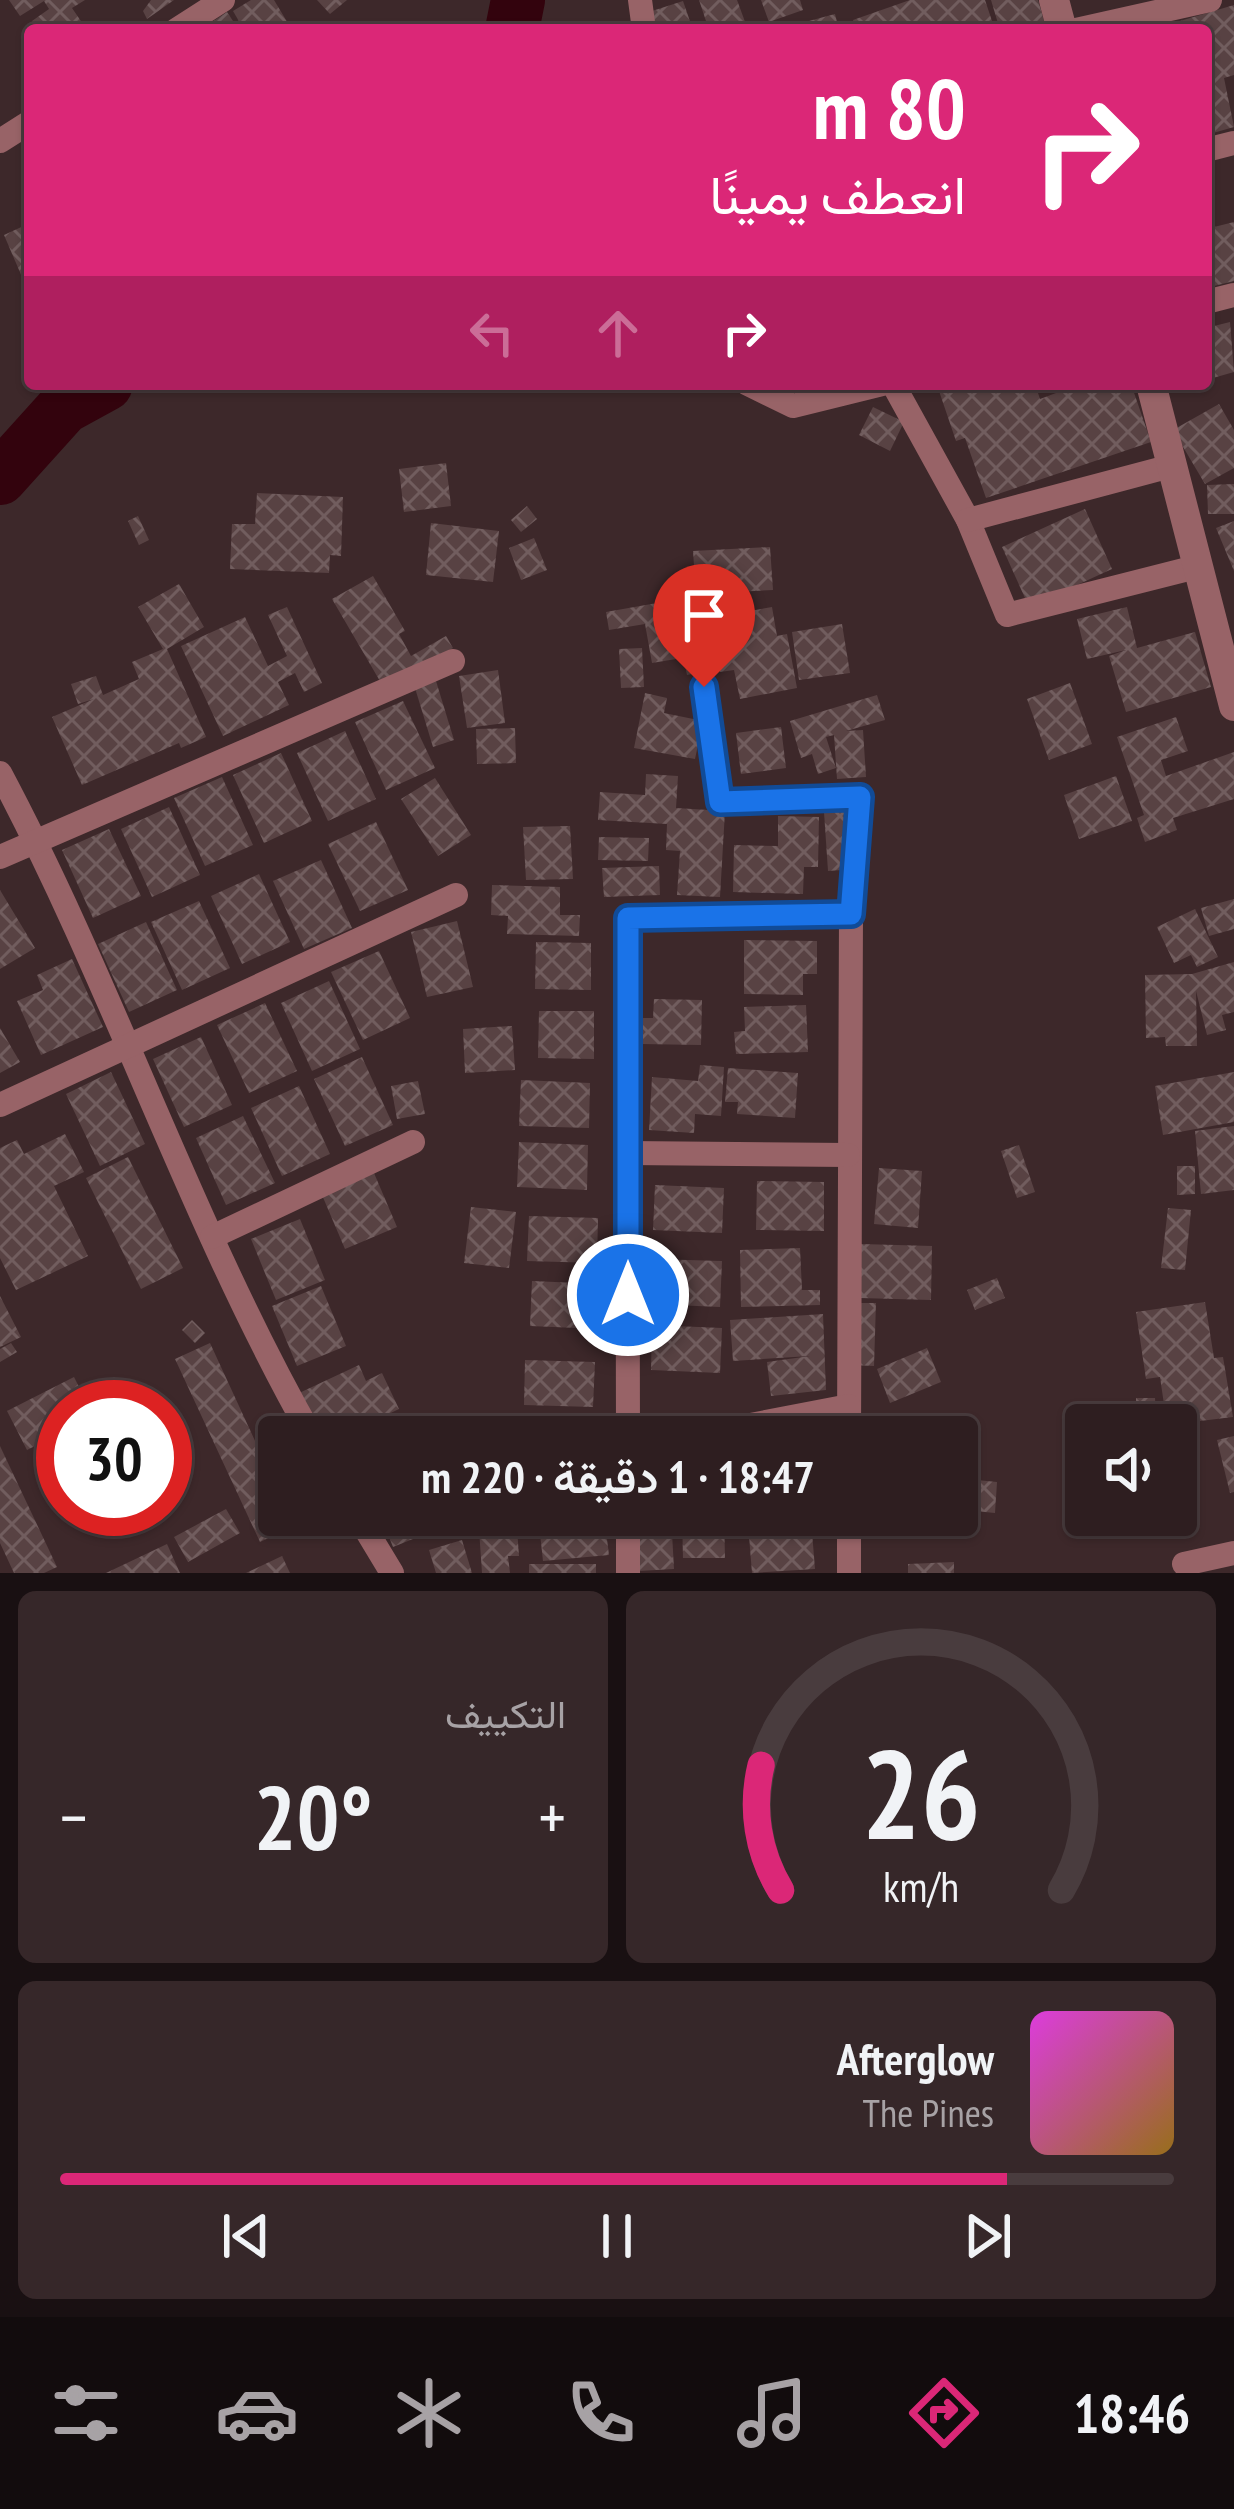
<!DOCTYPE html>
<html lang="ar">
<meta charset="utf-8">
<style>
:root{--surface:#2e1e20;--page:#362729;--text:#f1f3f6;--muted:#a7a2a5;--line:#493c3e;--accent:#db2777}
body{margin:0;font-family:"PT Sans Narrow",Vazirmatn,sans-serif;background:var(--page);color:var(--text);direction:rtl;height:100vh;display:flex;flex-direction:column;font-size:45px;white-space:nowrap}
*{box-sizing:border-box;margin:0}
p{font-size:39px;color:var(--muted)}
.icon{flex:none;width:66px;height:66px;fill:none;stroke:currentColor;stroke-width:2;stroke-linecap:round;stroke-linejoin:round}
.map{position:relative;height:1573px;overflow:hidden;direction:ltr}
.details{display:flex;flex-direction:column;gap:18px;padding:18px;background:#191012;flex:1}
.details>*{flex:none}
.banner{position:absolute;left:24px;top:24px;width:1188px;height:366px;border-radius:12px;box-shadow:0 3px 9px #0004,0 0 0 3px var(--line);direction:rtl;background:#db2777;color:#fff;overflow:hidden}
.buttons{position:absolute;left:1065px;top:1404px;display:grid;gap:24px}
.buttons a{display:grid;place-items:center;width:132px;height:132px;border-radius:12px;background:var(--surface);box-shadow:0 3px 9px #0004,0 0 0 3px var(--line);font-size:60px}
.speed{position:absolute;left:36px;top:1380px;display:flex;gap:24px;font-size:60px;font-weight:700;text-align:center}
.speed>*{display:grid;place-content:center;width:156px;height:156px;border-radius:50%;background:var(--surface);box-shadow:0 3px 9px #0004,0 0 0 3px var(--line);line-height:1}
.speed .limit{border:18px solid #d22;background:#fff;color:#111}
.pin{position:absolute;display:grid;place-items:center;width:102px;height:102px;color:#fff;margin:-123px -51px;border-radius:50% 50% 50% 0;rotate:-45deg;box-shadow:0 0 12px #0007}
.pin .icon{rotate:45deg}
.me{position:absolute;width:132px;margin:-66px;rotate:0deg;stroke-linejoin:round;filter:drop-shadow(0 0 9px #0008)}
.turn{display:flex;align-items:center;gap:42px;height:252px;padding:0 48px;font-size:54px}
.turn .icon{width:156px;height:156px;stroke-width:2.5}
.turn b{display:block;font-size:84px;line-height:102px}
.lanes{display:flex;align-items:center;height:114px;padding:0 48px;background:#0003;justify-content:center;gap:60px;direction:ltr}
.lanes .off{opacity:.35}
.big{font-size:90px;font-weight:600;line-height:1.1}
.details .widget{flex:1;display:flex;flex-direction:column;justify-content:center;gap:18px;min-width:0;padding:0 42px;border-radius:18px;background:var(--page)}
.details .dial{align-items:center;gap:0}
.dial svg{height:312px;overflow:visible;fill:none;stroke:var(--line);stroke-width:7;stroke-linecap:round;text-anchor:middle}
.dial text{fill:var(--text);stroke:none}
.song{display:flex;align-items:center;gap:36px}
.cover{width:144px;height:144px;border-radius:18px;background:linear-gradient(135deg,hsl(300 70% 55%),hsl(40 70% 35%))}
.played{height:12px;border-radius:6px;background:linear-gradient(90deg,var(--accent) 85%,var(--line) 85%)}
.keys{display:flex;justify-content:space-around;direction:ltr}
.heat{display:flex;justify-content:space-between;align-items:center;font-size:66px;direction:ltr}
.details .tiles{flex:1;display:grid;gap:18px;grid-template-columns:1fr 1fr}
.widget:last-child{grid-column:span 2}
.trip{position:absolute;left:258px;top:1416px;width:720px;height:120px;border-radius:12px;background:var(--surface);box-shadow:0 3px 9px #0004,0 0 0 3px var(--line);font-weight:600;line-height:120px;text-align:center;direction:rtl}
.dock{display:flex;height:192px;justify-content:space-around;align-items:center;background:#120c0d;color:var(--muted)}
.dock .icon{width:84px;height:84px}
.dock .on{color:var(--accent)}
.dock b{font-size:54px;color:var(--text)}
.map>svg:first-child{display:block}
</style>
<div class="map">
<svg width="1234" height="1573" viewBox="0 0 1234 1573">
<defs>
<pattern id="building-cross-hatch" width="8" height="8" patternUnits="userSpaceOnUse" patternTransform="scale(3)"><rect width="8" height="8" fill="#584243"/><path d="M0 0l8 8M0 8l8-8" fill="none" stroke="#715d5e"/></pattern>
</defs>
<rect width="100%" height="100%" fill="#3d282a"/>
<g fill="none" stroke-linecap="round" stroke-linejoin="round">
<g stroke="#33030d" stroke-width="54">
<path d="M512,30L518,0"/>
<path d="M0,478L64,407L106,384"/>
</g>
</g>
<g fill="url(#building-cross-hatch)">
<path d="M9,0H85L72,8L87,30H38L32,21L49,9L44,1L20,16Z"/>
<path d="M151,0H174L147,19L143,11Z"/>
<path d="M251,0H274L292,30H244L233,11Z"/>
<path d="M317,0H347L330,14Z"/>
<path d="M699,0H737L748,30H709Z"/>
<path d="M761,0H800L803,10L769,22Z"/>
<path d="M910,0H985L995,30H857L853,20Z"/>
<path d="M991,0H1038L1044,21L1000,30Z"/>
<path d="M683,1L693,30H655L649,12Z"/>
<path d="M1234,5V75L1224,78L1234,127L1206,135V30L1153,29Z"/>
<path d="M227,12L239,30H200Z"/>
<path d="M835,14L839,30H807L805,22Z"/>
<path d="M1234,222V281L1206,288V229Z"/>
<path d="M30,223V273L22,277L4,235Z"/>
<path d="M1230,322L1234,372L1206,380V328Z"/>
<path d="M951,384H1035L1040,399L1080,384H1131L1151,442L986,498L965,438L956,441L938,388Z"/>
<path d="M1219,404L1234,430V468L1205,484L1173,430Z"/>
<path d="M873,407L904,422L890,451L859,435Z"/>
<path d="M446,463L451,506L404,512L399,469Z"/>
<path d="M1234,484V514H1208L1207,485Z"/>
<path d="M257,493L343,497L341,556L330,555L329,573L230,569L232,524H255Z"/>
<path d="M527,506L537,519L521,532L511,520Z"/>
<path d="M1085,509L1112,569L1029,607L1002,547Z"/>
<path d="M138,516L149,540L139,545L128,521Z"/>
<path d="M1234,521V571L1216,528Z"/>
<path d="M431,523L499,531L493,582L426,575Z"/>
<path d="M534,538L547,570L521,580L509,548Z"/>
<path d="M770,547L773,590L696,594L693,551Z"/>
<path d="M373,576L405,631L399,634L411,656L446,636L453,648L418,668L391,700L332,599Z"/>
<path d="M179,584L204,627L167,649L206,737L181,748L179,743L82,785L52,717L94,699L78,704L71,684L96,676L103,695L139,679L132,662L163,649L138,607Z"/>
<path d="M691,597L699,645L680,649L682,658L652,663L645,624L609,630L606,612Z"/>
<path d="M287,607L322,683L304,692L295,673L278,682L289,705L223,736L181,646L245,617L268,666L287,656L268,615Z"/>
<path d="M772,607L777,636L787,634L797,688L740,699L734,670L720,672L712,629L728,626L726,615Z"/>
<path d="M1127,607L1137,648L1195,632L1211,687L1126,712L1109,656L1126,650L1087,659L1077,619Z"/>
<path d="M842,624L850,673L799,680L792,632Z"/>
<path d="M642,648L644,687L621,688L619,649Z"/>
<path d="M707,651L711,670L687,675L683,656Z"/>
<path d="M498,670L505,723L467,728L459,676Z"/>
<path d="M436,681L454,740L433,747L415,688Z"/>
<path d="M1070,683L1092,744L1049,760L1027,699Z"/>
<path d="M645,693L667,698L664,713L703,721L695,759L634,748Z"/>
<path d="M877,695L885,720L846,731L863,730L866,777L837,779L834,735L826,737L836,768L818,774L812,754L801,758L790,721Z"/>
<path d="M403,701L435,768L386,790L355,722Z"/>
<path d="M1176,717L1188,751L1161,760L1166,776L1234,752V799L1173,818L1177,830L1145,842L1137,818L1144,815L1117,737Z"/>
<path d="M781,727L786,768L741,774L736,733Z"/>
<path d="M515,728L516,763L477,764L476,729Z"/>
<path d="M345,731L376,799L328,821L297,753Z"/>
<path d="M281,753L312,821L264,843L233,775Z"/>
<path d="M646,774L678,776L676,808L725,811L720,897L677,895L680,851L666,850L667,824L598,820L600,792L645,795Z"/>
<path d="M1116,776L1132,821L1079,839L1064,795Z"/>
<path d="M222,777L253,845L205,866L174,798Z"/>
<path d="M435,778L471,835L438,856L401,799Z"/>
<path d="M169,807L200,875L152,897L121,829Z"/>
<path d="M853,810L857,869L828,871L824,812Z"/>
<path d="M778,816L819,817L818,867H804L803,894L733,892L734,845L778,846Z"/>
<path d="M376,822L408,890L360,911L328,844Z"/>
<path d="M570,826L573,879L526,880L523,827Z"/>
<path d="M109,829L141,896L93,918L62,850Z"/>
<path d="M599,837L649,838L648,861L598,860Z"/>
<path d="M321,860L352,928L304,949L273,881Z"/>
<path d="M659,866L660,895L604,897L602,868Z"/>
<path d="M259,874L290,942L242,964L211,896Z"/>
<path d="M492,885L560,887V915H580L579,936L507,934L508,916L491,915Z"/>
<path d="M0,890L35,948L0,969Z"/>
<path d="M1234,899V929L1209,936L1201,908Z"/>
<path d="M199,901L230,968L182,990L151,922Z"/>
<path d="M1195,909L1218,957L1197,967L1191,955L1174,963L1157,927Z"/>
<path d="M457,921L473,987L427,997L411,932Z"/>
<path d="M146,922L177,990L129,1012L98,944Z"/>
<path d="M744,940L817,941V974H803V995L744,994Z"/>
<path d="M536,942L591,943V990L535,989Z"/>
<path d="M379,951L410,1018L363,1040L331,972Z"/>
<path d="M72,959L103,1027L41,1055L17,1001L43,990L37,975Z"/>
<path d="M1234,962V1012L1222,1015L1226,1030L1207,1035L1196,991L1197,1046H1166L1165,1037L1146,1038L1145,975L1192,974Z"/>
<path d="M329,981L360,1049L312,1071L281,1003Z"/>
<path d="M654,999L702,1000L701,1045L641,1044L642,1018H653Z"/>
<path d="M265,1003L297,1071L249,1093L217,1025Z"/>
<path d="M806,1005L808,1052L736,1054L734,1032L745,1031L744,1007Z"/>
<path d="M539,1011H594V1059L538,1058Z"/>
<path d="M512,1026L515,1070L465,1073L463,1029Z"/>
<path d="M0,1028L20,1062L0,1073Z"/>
<path d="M201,1037L232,1105L184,1127L153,1059Z"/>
<path d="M362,1057L393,1125L345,1146L314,1079Z"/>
<path d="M700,1065L724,1067L721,1116L695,1114L694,1133L649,1130L652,1077L698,1081Z"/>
<path d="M728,1068L798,1073L795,1118L737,1114L738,1102H725Z"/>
<path d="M111,1072L145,1144L100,1166L66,1094Z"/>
<path d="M1234,1072V1122L1163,1135L1155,1086Z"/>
<path d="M521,1080L590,1083L589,1128L519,1126Z"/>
<path d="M418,1081L425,1114L397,1119L391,1086Z"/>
<path d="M299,1086L330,1154L282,1176L251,1108Z"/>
<path d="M243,1116L275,1183L226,1205L196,1138Z"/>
<path d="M1234,1126V1190L1201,1194L1195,1131Z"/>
<path d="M65,1134L84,1172L54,1186L88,1256L16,1290L0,1258V1148L17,1140L24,1154Z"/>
<path d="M519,1142L588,1145L587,1190L517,1187Z"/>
<path d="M1019,1145L1035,1192L1017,1198L1001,1151Z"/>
<path d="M128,1157L183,1268L141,1289L86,1178Z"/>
<path d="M1177,1166H1195V1194L1177,1195Z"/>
<path d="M879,1168L922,1171L918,1228L874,1224Z"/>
<path d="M374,1173L397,1227L345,1249L322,1195Z"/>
<path d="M757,1181L824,1182V1231L756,1230Z"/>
<path d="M655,1185L724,1188L722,1233L653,1230Z"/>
<path d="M471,1207L516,1212L509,1268L464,1263Z"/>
<path d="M1168,1208L1191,1210L1185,1270L1161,1268Z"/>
<path d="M529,1216L598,1218L597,1263L527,1261Z"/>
<path d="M300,1219L325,1280L276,1300L251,1239Z"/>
<path d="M861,1244L932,1246L931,1300L860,1298Z"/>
<path d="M800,1248L802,1290H820V1305L741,1307L740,1250Z"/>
<path d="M653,1259L722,1261L720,1307L651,1304Z"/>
<path d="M997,1278L1005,1298L975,1310L967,1290Z"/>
<path d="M532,1281L601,1284L600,1329L530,1326Z"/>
<path d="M321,1286L346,1346L297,1366L272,1306Z"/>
<path d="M0,1296L21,1337L0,1347Z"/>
<path d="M1205,1302L1214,1358L1223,1357L1233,1417L1167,1425L1160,1377L1146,1379L1136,1312Z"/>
<path d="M853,1303H876L874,1366L851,1365Z"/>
<path d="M823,1314L826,1390L771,1396L767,1362L810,1356L733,1361L730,1320Z"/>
<path d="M192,1320L205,1333L195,1343L182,1330Z"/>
<path d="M652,1325L722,1328L720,1373L651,1370Z"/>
<path d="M11,1343L17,1352L0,1362V1349Z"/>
<path d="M210,1343L279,1493V1515H289L294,1526L260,1542L175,1359Z"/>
<path d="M927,1348L941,1382L890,1403L877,1369Z"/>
<path d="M525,1360L595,1362L593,1407L524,1405Z"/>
<path d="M359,1365L366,1381L382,1373L399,1409L340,1437H299L282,1401Z"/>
<path d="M74,1377L89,1407H63V1432L27,1450L7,1411Z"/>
<path d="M1136,1398H1155L1156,1418L1136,1419Z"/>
<path d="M513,1422L582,1425L581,1437H512Z"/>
<path d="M1234,1436V1492L1230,1493L1217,1440Z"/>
<path d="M0,1446L57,1567L44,1573H14L0,1543Z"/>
<path d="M977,1480L997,1482L995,1513L975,1511Z"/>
<path d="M957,1496H967L966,1538L870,1535L871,1515H957Z"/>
<path d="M226,1509L240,1533L188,1562L174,1537Z"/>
<path d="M403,1515L413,1539L393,1547L383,1522Z"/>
<path d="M516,1515L519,1556H508L510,1573H482L479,1529L455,1530L454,1519Z"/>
<path d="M538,1515H604L609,1555L543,1561Z"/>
<path d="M636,1515H671L674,1569L639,1571Z"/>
<path d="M682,1515H724L725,1558H683Z"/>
<path d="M811,1519L815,1569L752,1573L748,1524Z"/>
<path d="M462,1540L472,1573H436L429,1550Z"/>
<path d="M167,1544L180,1573H106Z"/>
<path d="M282,1556L290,1573H246Z"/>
<path d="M954,1562V1573H908V1564Z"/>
<rect x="529" y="1564" width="67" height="9"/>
</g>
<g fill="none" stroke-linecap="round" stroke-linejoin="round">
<g stroke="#986367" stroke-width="24">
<path d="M640,0L644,30"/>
<path d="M176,30L223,0"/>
<path d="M1076,30L1210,0"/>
<path d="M0,141L30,122"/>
<path d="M1206,150L1234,143"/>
<path d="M1206,302L1234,295"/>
<path d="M748,384L793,406L882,384"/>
<path d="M893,384L968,520L1007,615L1196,567"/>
<path d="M968,520L1171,466"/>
<path d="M704,687L720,802L860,798L851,914L849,1437"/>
<path d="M0,773C115,989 191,1224 312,1437"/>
<path d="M0,857L453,661"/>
<path d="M0,1105L456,895"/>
<path d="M628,1153L848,1155"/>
<path d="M212,1237L413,1142"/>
<path d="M628,1437L627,918L851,914"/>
<path d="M688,1437L849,1406"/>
<path d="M357,1515L392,1573"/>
<path d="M849,1515V1573"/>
<path d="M1184,1564L1234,1553"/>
<path d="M628,1573V1515"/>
</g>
<g stroke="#986367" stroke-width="30">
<path d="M1054,0L1062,30"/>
<path d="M1151,384L1234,706"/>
</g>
</g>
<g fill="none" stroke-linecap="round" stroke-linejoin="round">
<defs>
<path id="route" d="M628,1295V918L851,914L860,797L720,802L704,687"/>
</defs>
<use href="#route" stroke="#114b97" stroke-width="30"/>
<use href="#route" stroke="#1a73e8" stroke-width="21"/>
</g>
</svg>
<div class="buttons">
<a><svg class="icon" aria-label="sound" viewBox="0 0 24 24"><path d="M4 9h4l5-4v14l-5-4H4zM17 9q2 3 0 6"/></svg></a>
</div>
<div class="speed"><div class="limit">30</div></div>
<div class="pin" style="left:704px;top:687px;background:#d93025"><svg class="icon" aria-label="arrive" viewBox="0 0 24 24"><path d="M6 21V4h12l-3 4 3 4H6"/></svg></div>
<svg class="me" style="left:628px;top:1295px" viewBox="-20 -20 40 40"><circle r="17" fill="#1a73e8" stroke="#fff" stroke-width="3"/><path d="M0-11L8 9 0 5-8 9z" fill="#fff"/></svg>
<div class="trip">18:47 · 1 دقيقة · 220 m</div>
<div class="banner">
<div class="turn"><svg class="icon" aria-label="right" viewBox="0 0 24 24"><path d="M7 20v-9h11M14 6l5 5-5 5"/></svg><div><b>80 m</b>انعطف يمينًا</div></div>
<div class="lanes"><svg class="icon off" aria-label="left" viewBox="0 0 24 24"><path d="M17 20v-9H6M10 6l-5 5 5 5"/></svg><svg class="icon off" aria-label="ahead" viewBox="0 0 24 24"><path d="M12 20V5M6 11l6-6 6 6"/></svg><svg class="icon" aria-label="right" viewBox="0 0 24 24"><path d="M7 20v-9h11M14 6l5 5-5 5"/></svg></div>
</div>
</div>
<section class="details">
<div class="tiles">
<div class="widget dial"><svg viewBox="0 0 100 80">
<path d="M14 69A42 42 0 1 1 86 69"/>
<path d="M14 69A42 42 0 0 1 9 37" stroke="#db2777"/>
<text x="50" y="56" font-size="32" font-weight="700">26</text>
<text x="50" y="72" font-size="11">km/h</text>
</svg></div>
<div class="widget"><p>التكييف</p>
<div class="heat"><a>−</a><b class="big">20°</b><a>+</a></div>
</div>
<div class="widget">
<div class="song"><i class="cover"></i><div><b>Afterglow</b><p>The Pines</p></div></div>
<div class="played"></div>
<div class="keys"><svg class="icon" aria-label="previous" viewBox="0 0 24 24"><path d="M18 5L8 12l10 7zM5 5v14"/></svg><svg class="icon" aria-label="pause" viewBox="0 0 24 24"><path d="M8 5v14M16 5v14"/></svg><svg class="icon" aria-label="next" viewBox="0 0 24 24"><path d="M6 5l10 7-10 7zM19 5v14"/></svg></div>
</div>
</div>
</section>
<nav class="dock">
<b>18:46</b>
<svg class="icon on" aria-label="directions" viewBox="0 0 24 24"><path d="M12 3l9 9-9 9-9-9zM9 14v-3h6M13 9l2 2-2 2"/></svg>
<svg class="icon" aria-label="music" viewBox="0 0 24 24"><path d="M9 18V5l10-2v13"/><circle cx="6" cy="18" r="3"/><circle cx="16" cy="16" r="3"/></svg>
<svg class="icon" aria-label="phone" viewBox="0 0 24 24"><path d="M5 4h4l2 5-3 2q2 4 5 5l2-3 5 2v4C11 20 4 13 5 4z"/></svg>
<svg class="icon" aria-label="climate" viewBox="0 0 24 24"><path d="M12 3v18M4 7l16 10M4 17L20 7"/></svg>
<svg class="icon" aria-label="car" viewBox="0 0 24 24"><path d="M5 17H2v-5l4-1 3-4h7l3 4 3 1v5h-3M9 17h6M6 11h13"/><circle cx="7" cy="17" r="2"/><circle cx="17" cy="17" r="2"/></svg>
<svg class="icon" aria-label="filters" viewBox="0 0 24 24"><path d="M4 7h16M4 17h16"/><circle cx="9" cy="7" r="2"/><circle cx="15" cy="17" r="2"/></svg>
</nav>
